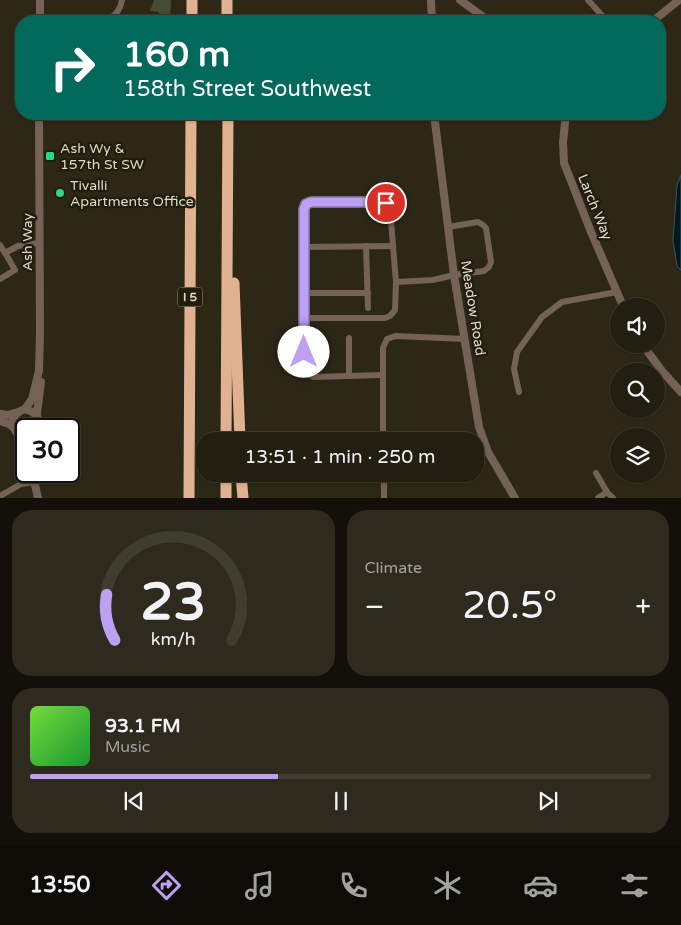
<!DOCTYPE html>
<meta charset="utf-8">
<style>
:root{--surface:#221e10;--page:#2e2b1e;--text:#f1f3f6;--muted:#a2a29f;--line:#3f3c30;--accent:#bca0f2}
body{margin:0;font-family:"Varela Round",sans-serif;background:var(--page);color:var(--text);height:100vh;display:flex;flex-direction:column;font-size:19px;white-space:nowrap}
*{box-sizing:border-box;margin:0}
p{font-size:16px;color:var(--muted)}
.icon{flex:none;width:28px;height:28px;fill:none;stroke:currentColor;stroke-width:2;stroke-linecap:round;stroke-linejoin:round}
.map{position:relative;height:498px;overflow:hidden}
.details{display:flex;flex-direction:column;gap:12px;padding:12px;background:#131009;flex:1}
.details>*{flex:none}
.hud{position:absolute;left:15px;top:15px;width:651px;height:105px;border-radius:20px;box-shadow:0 1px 4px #0004,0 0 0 1px var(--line);background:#00695c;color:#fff;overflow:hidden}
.fabs{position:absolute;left:610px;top:298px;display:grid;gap:10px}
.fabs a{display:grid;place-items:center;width:55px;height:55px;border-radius:50%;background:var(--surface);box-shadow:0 1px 4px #0004,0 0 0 1px var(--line);font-size:25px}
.speed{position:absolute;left:15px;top:418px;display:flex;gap:10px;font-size:25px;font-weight:700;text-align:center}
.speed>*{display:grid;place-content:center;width:65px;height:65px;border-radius:50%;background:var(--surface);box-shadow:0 1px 4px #0004,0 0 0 1px var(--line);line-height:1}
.speed .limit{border:2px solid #111;border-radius:8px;background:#fff;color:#111}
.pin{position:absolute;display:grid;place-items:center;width:42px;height:42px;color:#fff;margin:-21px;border:2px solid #fff;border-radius:50%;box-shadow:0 1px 5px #0007}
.me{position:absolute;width:55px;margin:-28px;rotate:0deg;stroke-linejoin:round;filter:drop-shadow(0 0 4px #0008)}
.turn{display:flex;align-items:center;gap:18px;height:105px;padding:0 25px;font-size:22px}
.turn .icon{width:65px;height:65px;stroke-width:2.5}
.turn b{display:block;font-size:35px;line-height:42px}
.big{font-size:38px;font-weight:600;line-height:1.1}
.details .card{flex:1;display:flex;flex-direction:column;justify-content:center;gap:8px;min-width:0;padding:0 18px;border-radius:20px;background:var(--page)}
.details .dial{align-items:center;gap:0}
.dial svg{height:130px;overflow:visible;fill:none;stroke:var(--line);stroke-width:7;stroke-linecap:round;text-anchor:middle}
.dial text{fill:var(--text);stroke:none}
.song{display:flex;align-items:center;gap:15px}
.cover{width:60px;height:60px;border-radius:8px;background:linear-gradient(135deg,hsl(100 70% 55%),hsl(130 70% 35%))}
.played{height:5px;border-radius:2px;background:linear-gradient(90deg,var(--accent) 40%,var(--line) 40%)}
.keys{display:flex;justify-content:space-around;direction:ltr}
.heat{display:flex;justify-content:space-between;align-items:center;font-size:28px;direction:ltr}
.details .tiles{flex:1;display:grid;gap:12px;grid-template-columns:1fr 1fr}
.card:last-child{grid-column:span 2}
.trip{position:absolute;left:196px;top:432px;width:288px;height:50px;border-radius:20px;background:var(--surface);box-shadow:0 1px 4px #0004,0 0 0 1px var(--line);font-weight:600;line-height:50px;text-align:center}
.menu{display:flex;height:80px;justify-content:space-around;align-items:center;background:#0e0c06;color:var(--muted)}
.menu .icon{width:35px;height:35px}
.menu .active{color:var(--accent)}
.menu b{font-size:22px;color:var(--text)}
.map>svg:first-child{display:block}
</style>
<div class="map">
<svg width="681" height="498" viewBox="0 0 681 498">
<rect width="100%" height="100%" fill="#2d2816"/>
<path fill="#464c31" d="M154,0H171L170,21H160L159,12L150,11Z"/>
<path fill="#001824" stroke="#425257" d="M681,175V270L677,266L673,240L677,186Z"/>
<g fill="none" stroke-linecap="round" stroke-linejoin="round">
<g stroke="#756256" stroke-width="6">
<path d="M588,0L607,21"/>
<path d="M106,21C115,16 120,11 122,0"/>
<path d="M0,245L5,253L18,246L39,243"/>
<path d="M366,246L368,308"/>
<path d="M303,247L393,246"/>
<path d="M0,279L15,270L5,253"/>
<path d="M396,282L433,280L454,275L484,271L489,267L491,262L486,228L483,225L478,222L448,227"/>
<path d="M303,293H368"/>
<path d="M303,318H385L390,316L395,310L396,282L390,209L386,203L381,201L311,202L306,204L304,209L303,366C305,372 308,374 313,377L383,375"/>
<path d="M349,338V376"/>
<path d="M519,392L514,369L517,352L542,317L562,302L617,292"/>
<path d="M383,441V348L387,339L395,336L465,339"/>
<path d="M596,473L607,492L598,498"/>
<path d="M384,474V498"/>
<path d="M607,492L613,498"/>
<path d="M0,496L21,484L36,482"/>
</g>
<g stroke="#756256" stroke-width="8">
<path d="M431,0L432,21"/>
<path d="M460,0L489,21"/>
<path d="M40,21V0"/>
<path d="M653,21L679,0"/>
<path d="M434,114L454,275L479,427L488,452L515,498"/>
<path d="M566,114L563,142L564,163L591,232L623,306"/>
<path d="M642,344L662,371L681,392"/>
<path d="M25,409L32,399L39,371L40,332L39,114"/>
<path d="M0,414L8,415L18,412"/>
<path d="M0,421L9,424L14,428"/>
<path d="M37,429L38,423L37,413L41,382"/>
<path d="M16,431L26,456"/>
<path d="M26,436C9,434 8,414 25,409L33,412L38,419"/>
<path d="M32,471L38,498"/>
</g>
<g stroke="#e1b292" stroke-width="11">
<path d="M227,0V21"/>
<path d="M192,21V0"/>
<path d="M234,283L240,441"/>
<path d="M226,441L228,114"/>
<path d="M241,474L243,498"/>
<path d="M189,498L191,114"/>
<path d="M226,498V474"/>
</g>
</g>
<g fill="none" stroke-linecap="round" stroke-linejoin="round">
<defs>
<path id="route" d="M304,352V209L306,204L311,202H381L386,203"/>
</defs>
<use href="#route" stroke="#7a689d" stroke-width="12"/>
<use href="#route" stroke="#bca0f2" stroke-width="9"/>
</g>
<g fill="#2cd884" stroke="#231e0c" stroke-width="2">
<rect x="45" y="151" width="10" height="10" rx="2.5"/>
<circle cx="60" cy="193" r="5"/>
</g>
<g text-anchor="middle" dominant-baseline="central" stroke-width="5" stroke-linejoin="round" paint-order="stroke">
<rect fill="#231e0c" stroke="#a4a194" stroke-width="1" x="177.5" y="287.5" width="25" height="19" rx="4"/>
<g font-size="12" font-weight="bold" fill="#dcd9ce">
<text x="190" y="297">I 5</text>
</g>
<g font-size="14" fill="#dcd9ce" stroke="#231e0c" text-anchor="start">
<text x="60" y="148">Ash Wy &amp;<tspan x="60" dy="16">157th St SW</tspan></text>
<text x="70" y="185">Tivalli<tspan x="70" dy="16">Apartments Office</tspan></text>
</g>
<g font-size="14" fill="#dcd9ce" stroke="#231e0c">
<text transform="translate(595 207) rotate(68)">Larch Way</text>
<text transform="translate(27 242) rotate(-90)">Ash Way</text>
<text transform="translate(473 308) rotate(81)">Meadow Road</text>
</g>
</g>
</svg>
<div class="fabs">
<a><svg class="icon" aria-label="sound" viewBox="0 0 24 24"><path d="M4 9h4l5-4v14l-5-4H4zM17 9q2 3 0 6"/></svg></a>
<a><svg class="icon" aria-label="search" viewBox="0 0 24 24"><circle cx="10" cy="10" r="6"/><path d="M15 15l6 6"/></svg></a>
<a><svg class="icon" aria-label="layers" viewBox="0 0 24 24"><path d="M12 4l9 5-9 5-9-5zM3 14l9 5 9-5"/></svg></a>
</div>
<div class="speed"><div class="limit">30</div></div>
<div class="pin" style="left:386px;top:203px;background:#d93025"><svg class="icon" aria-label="arrive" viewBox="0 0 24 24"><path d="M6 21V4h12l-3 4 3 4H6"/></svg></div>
<svg class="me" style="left:304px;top:352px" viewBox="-20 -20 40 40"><circle r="19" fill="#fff"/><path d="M0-13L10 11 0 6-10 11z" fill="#bca0f2"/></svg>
<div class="trip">13:51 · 1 min · 250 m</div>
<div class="hud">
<div class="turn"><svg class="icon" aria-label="right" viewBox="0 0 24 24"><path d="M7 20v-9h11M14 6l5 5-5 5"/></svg><div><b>160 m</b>158th Street Southwest</div></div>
</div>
</div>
<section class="details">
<div class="tiles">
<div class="card dial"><svg viewBox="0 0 100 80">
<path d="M14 69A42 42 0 1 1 86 69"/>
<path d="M14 69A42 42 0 0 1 9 41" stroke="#bca0f2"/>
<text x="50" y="56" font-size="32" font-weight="700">23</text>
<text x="50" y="72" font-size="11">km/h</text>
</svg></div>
<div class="card"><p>Climate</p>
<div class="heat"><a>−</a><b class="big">20.5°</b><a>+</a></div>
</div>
<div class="card">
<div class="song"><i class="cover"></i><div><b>93.1 FM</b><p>Music</p></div></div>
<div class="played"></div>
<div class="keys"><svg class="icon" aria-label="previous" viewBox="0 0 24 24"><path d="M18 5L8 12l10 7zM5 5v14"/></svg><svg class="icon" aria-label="pause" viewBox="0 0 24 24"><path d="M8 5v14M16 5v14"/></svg><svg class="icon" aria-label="next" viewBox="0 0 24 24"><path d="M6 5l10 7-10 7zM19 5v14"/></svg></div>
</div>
</div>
</section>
<nav class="menu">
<b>13:50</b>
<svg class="icon active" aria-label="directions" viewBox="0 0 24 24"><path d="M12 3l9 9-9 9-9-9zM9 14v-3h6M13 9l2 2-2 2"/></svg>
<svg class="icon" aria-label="music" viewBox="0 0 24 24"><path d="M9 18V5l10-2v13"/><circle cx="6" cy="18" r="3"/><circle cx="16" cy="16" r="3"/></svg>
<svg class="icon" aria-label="phone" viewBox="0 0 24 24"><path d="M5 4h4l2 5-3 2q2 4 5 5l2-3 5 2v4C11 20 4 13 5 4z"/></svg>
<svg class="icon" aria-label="climate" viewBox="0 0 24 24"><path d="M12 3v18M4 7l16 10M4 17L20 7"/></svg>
<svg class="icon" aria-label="car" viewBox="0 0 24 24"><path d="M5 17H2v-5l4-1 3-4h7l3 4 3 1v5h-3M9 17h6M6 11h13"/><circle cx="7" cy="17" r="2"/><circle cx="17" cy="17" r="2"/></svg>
<svg class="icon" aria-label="filters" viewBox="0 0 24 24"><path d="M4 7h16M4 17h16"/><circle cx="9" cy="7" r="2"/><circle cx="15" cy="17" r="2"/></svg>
</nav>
